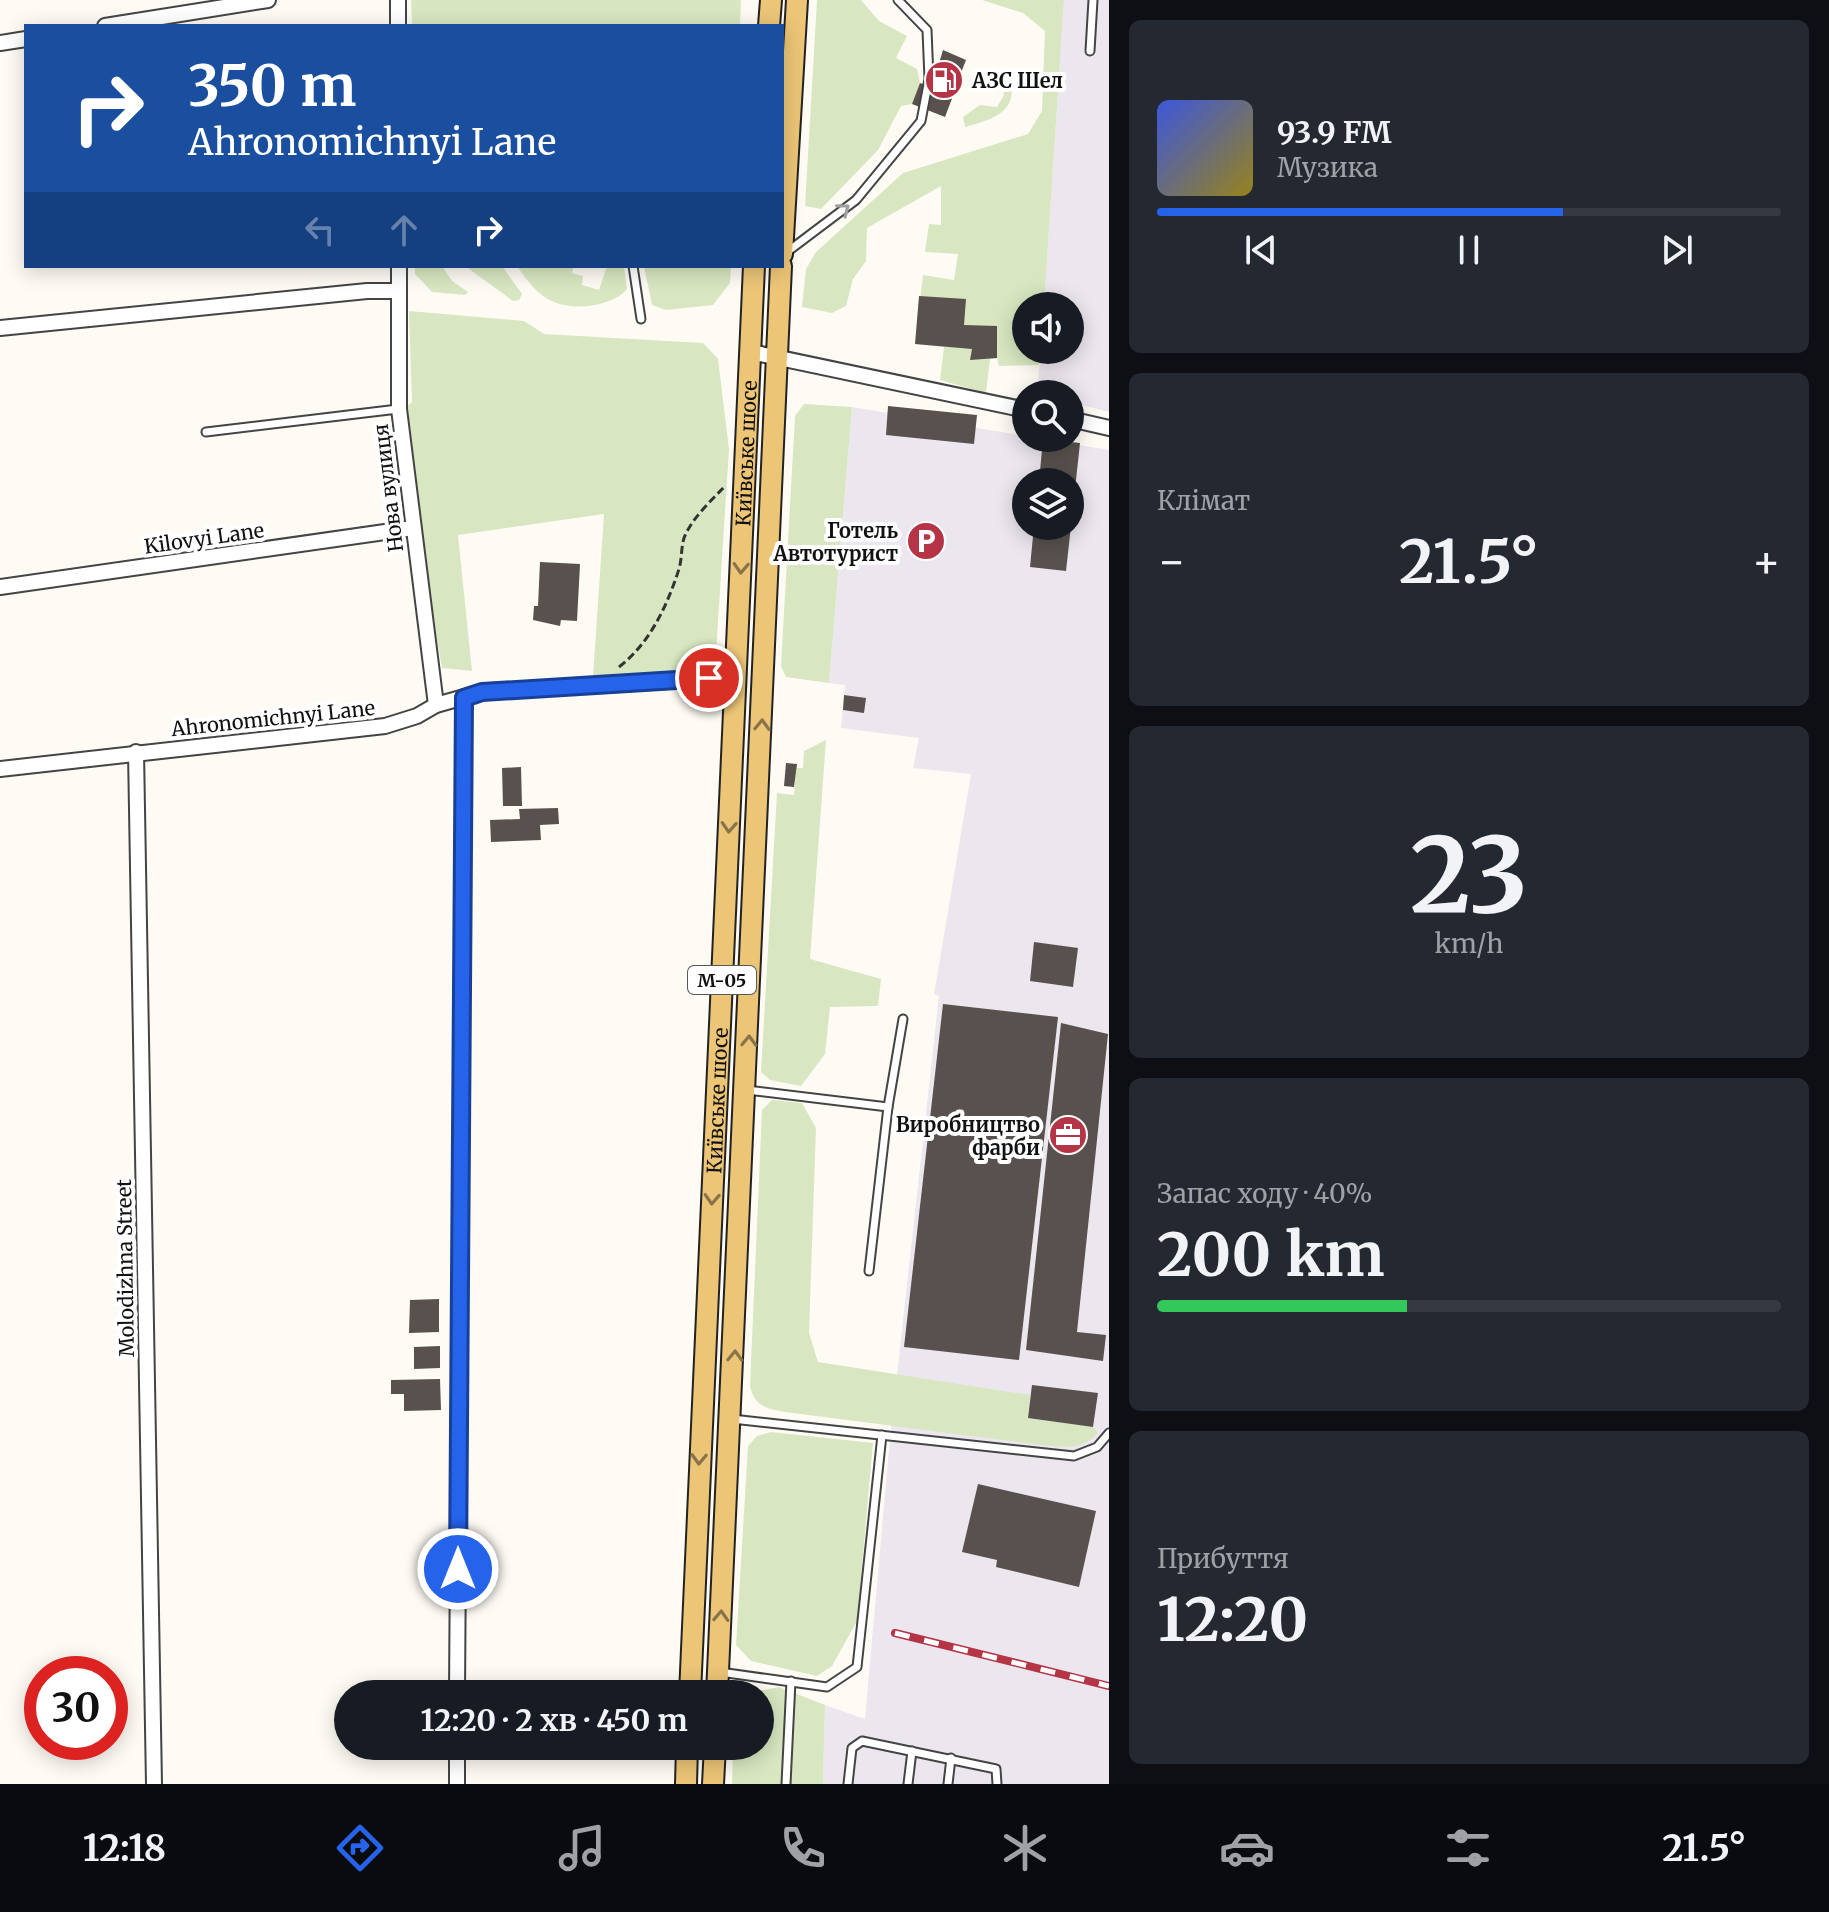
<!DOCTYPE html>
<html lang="uk">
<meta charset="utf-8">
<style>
:root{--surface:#171b24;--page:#242831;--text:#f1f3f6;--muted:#9ea1a6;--line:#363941;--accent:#2563eb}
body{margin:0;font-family:Merriweather,serif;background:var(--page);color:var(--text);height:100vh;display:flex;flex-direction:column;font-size:30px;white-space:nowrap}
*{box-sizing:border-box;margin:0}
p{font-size:26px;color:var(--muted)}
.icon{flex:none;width:44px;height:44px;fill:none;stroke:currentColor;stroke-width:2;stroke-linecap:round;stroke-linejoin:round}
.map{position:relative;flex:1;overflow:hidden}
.details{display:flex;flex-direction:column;gap:20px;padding:20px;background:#0d0f14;width:720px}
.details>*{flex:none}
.banner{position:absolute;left:24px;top:24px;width:760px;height:244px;border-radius:0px;box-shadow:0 4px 20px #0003;background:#1a4fa0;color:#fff;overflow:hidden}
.fabs{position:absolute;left:1012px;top:292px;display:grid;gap:16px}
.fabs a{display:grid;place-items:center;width:72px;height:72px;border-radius:50%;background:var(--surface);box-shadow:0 4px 20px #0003;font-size:40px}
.speed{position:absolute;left:24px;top:1656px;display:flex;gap:16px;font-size:40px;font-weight:700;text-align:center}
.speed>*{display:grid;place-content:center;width:104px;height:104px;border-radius:50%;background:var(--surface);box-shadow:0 4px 20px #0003;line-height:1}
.speed .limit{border:12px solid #d22;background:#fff;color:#111}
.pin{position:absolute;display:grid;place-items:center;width:68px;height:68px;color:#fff;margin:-34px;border:4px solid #fff;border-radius:50%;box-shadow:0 2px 8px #0007}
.me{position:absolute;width:88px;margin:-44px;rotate:0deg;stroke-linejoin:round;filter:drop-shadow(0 0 6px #0008)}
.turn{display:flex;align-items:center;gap:28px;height:168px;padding:0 32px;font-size:36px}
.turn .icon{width:104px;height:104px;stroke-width:2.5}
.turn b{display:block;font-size:56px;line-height:68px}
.lanes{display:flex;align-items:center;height:76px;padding:0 32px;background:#0003;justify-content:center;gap:40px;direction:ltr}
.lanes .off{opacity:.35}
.big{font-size:60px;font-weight:700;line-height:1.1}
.details .card{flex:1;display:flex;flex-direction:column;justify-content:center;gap:12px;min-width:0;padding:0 28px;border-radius:12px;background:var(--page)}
.details .dial{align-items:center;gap:0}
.dial b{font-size:104px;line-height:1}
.song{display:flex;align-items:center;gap:24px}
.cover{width:96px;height:96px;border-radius:12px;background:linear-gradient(135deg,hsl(230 70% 55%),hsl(50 70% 35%))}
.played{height:8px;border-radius:4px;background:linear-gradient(90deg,var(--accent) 65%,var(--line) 65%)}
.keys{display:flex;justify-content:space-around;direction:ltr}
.heat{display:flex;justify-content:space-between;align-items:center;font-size:44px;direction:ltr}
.charge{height:12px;border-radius:6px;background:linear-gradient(90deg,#34c759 40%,var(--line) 0)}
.trip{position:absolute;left:334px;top:1680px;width:440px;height:80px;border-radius:40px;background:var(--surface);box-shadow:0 4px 20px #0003;font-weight:700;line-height:80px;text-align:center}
.tab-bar{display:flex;height:128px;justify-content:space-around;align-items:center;background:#090b0e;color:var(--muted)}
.tab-bar .icon{width:56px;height:56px}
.tab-bar .selected{color:var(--accent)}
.tab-bar b{font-size:36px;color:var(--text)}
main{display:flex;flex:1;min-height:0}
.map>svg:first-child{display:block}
</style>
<main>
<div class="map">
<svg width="1109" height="1784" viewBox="0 0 1109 1784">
<rect width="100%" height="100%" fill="#fefbf5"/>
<g fill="#ece6ee" fill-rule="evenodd">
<path d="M1064,0H1109V412L1070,402V394H1037L1041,350H1070V306H1044Z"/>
<path d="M852,407L1109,450V1784H823L825,1705L865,1719L890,1438L939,996L934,994L971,774L913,768L919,738L841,728L845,685L829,683ZM1026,482H1070V526H1026Z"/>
</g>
<g fill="#d8e7c1">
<path d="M411,0H741L740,26H412Z"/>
<path d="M817,0H861L879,21L907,36L896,58L917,69L920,83L912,104L901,106L878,150L821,209L805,206Z"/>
<path d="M982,0H1064L1044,306H1026V350H1041L1039,365L999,366L997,358L990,359L986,393L940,380L944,347L915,344L923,275L954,280L958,254L925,252L929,224L941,225V186L867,228L866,261L853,279L846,306L832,313L802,307L806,269L816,252L903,173L1028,134L1042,111L1045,31L1023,13Z"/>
<path d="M1006,71C1024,109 996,119 965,127L963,117L980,105L997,107L1004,95L999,74Z"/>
<path d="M415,266H442L452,281L468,292L465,295L432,292L415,274Z"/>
<path d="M465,266H502L522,294L519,300L513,301Z"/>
<path d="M517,266H574L572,273L583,276L582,285L599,290L607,266H624L627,289C614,306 574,311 554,302C538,296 526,279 517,266Z"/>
<path d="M644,266H731L730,283L713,305L666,310L652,305Z"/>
<path d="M409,311L524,321L544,334L703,343L718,359L729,449L715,669L593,677L604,514L458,535L472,671L442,668L417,525L404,409L412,402Z"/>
<path d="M804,404L852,407L829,683L786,677L781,666L795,416Z"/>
<path d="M826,740L810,959L881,979L878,1006L830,1007L825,1054L801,1086L770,1080L761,1072L777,793L794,795L796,768H803L804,751Z"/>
<path d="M772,1100L802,1103L816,1128L809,1333L818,1362L1030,1395L1028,1418L1093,1427L1098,1433C1083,1449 1071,1447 1050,1446L785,1412C766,1408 755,1407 750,1386L762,1110Z"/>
<path d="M771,1432L873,1443L857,1621L832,1666L817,1676L751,1661L736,1645L748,1446L757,1436Z"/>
<path d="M779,1687L825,1705L823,1784H732L733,1746H760V1694H741Z"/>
</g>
<g fill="#58514e">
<path d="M943,50L966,60L959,78L953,75L945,93L953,96L945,117L912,104L920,83L932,87Z"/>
<path d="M919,296L966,299L964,325L997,326V358L970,360L972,349L915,344Z"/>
<path d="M888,406L977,415L974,444L886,435Z"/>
<path d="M1043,439L1080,443L1072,517L1070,482H1039Z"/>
<path d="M1034,526H1071L1066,571L1030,567Z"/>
<path d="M540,562L580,564L577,621L561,620L560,626L533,620L534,606H538Z"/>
<path d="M844,695L866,698L864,713L843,710Z"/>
<path d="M786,763L797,764L794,787L784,786Z"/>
<path d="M521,767L522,806H503L502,768Z"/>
<path d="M558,808L559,824L540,825L541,840L491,842L490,820L520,819L519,809Z"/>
<path d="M1034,942L1078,948L1073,987L1030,981Z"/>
<path d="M943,1004L1058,1017L1019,1360L904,1347Z"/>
<path d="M1061,1023L1108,1034L1077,1332L1106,1335L1103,1361L1026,1350Z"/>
<path d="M439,1299V1332L409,1333L410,1300Z"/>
<path d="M440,1346V1368L414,1369V1347Z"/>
<path d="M440,1379L441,1410L404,1411V1394H391V1380Z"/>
<path d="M1032,1385L1098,1393L1093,1427L1028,1418Z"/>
<path d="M978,1484L1096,1511L1079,1587L996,1567L997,1560L962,1552Z"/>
</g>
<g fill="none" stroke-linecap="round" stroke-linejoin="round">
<defs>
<g id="service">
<path d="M1090,51L1093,0"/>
<path d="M787,252L856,200L921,121L929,79L927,30L898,0"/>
<path d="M633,266L641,319"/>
<path d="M206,432L398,409"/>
<path d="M747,1090L888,1107"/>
<path d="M869,1271L888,1107L903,1019"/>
<path d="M732,1419L1074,1456L1097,1447L1109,1433"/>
<path d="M720,1672L827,1687L857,1667L882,1435"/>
<path d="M786,1784L791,1681"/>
<path d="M848,1784L852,1748L862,1741L996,1769L997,1784"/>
<path d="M908,1784L912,1751"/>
<path d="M948,1784L951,1758"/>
</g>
<g id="minor">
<path d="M398,0V26"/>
<path d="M105,26L268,0"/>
<path d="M0,43L26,39"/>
<path d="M399,266V409L436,705"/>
<path d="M0,328L367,291H398"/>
<path d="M751,352L1026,410"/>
<path d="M1070,419L1109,428"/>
<path d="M0,587L413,528"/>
<path d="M136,752L154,1784"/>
<path d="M0,769L385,726L417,716L436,705L482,692L736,677"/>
<path d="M457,1694L464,698"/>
<path d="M457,1784V1746"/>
</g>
<g id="primary">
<path d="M769,26L771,0"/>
<path d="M782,254L797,0"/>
<path id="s1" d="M690,1694L754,266"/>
<path d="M717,1694L781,266"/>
<path d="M686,1784L687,1746"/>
<path d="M713,1784L715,1746"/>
</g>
</defs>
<use href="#service" stroke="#444" stroke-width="11"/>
<use href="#minor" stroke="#444" stroke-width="18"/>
<use href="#primary" stroke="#222" stroke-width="24"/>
<path stroke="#333" stroke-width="3" stroke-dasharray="8 4" stroke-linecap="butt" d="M619,667C650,643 667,606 679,569C682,559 681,548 684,538C692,518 710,502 725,486"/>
<use href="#service" stroke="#fff" stroke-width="7"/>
<use href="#minor" stroke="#fff" stroke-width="14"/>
<use href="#primary" stroke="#ecc577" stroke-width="20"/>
<defs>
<path id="rail" d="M895,1633L1109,1686"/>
</defs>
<use href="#rail" stroke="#b53446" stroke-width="8"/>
<use href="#rail" stroke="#fff" stroke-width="5" stroke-dasharray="15" stroke-linecap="butt"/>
</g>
<defs><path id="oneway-chevron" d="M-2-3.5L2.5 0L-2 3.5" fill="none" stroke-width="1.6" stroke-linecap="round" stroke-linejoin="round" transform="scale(2)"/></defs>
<use stroke="#a0a0a0" href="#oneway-chevron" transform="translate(844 209) rotate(-37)"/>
<g stroke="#897449">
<use href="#oneway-chevron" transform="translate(741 568) rotate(93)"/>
<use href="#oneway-chevron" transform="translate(762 725) rotate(-88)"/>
<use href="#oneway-chevron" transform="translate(729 827) rotate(93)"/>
<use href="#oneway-chevron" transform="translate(749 1041) rotate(-88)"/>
<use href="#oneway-chevron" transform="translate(712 1199) rotate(93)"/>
<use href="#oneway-chevron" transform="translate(735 1356) rotate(-88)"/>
<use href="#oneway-chevron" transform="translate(699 1459) rotate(92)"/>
<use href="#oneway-chevron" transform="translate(721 1616) rotate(-87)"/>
</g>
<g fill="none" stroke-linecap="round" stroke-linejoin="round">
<defs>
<path id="route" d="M458,1569L464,698L482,692L709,678"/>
</defs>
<use href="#route" stroke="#184099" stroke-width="20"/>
<use href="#route" stroke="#2563eb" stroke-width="14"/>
</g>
<defs>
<symbol id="fuel-disc" viewBox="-11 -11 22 22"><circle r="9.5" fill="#b53446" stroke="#fff"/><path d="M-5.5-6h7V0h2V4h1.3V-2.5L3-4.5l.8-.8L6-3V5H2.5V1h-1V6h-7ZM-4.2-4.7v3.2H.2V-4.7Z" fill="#fff"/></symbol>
<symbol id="parking-disc" viewBox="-11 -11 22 22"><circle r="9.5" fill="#b53446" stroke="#fff"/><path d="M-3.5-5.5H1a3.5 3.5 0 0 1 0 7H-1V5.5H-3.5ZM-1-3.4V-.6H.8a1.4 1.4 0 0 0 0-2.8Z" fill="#fff"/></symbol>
<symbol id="office-disc" viewBox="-11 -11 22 22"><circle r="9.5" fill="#b53446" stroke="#fff"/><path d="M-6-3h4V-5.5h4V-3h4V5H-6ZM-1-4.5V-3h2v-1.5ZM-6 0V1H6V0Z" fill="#fff"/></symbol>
</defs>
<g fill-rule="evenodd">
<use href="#fuel-disc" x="922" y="58" width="44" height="44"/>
<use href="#parking-disc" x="904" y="519" width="44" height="44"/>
<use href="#office-disc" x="1046" y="1113" width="44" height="44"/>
</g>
<g text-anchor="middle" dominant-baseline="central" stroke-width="8" stroke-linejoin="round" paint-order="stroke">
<rect fill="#fff" stroke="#585858" stroke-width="2" x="688" y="966" width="68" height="28" rx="6"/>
<g font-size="18" font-weight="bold" fill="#111">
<text x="722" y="980">М-05</text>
</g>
<g font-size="20" font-weight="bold" fill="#111" stroke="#fff" text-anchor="end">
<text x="972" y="80" text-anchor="start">АЗС Шел</text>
<text x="898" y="530">Готель<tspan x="898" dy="23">Автотурист</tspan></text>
<text x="1040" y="1124">Виробництво<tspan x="1040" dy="23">фарби</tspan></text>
</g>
<g font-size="20" fill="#111" stroke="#fff">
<text stroke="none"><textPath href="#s1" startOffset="1242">Київське шосе</textPath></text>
<text transform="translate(388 488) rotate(-97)">Нова вулиця</text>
<text transform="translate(204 538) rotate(-8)">Kilovyi Lane</text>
<text transform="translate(273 718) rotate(-6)">Ahronomichnyi Lane</text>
<text stroke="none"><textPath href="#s1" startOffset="594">Київське шосе</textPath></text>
<text transform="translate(125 1268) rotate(-91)">Molodizhna Street</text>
</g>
</g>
</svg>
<div class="fabs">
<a><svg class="icon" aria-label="sound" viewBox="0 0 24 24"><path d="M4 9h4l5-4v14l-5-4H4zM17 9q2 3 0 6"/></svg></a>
<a><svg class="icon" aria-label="search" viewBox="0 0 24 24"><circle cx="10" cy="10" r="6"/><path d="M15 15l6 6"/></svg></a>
<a><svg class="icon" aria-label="layers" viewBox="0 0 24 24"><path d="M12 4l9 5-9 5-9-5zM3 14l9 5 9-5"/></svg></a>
</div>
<div class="speed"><div class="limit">30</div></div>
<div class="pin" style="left:709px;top:678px;background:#d93025"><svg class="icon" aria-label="arrive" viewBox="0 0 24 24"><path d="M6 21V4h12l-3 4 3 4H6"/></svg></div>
<svg class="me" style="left:458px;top:1569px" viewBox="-20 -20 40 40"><circle r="17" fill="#2563eb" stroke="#fff" stroke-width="3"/><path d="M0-11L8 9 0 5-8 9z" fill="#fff"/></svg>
<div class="trip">12:20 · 2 хв · 450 m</div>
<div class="banner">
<div class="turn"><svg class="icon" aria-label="right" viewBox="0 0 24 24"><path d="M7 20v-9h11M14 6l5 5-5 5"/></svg><div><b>350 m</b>Ahronomichnyi Lane</div></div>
<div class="lanes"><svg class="icon off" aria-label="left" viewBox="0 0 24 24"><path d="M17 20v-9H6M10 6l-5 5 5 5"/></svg><svg class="icon off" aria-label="ahead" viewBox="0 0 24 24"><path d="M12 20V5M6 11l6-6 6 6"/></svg><svg class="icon" aria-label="right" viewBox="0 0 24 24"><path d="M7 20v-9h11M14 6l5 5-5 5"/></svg></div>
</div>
</div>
<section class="details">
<div class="card">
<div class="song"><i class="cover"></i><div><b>93.9 FM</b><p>Музика</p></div></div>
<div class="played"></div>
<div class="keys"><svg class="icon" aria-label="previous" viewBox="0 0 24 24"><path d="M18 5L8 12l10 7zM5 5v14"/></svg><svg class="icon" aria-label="pause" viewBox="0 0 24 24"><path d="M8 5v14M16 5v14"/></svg><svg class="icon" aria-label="next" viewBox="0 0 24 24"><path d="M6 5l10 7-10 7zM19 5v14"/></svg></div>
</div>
<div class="card"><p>Клімат</p>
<div class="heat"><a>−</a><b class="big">21.5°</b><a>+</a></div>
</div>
<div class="card dial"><b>23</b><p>km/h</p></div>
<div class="card"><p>Запас ходу · 40%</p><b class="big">200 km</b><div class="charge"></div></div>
<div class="card"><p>Прибуття</p><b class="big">12:20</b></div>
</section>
</main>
<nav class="tab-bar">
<b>12:18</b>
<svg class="icon selected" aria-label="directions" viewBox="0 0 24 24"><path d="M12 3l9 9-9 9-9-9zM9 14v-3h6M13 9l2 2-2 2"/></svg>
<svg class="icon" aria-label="music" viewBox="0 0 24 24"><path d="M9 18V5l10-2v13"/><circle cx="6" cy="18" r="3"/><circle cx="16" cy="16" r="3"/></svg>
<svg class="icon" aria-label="phone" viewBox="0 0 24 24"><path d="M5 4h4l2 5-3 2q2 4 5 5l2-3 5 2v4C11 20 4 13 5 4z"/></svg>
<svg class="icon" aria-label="climate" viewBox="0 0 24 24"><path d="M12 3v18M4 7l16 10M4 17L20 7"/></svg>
<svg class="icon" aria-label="car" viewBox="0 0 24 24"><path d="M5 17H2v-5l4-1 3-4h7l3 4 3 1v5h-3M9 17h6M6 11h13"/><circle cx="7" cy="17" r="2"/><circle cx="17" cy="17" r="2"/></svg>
<svg class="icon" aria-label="filters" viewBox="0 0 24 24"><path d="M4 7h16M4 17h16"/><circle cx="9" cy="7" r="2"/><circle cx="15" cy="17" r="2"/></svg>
<b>21.5°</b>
</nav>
